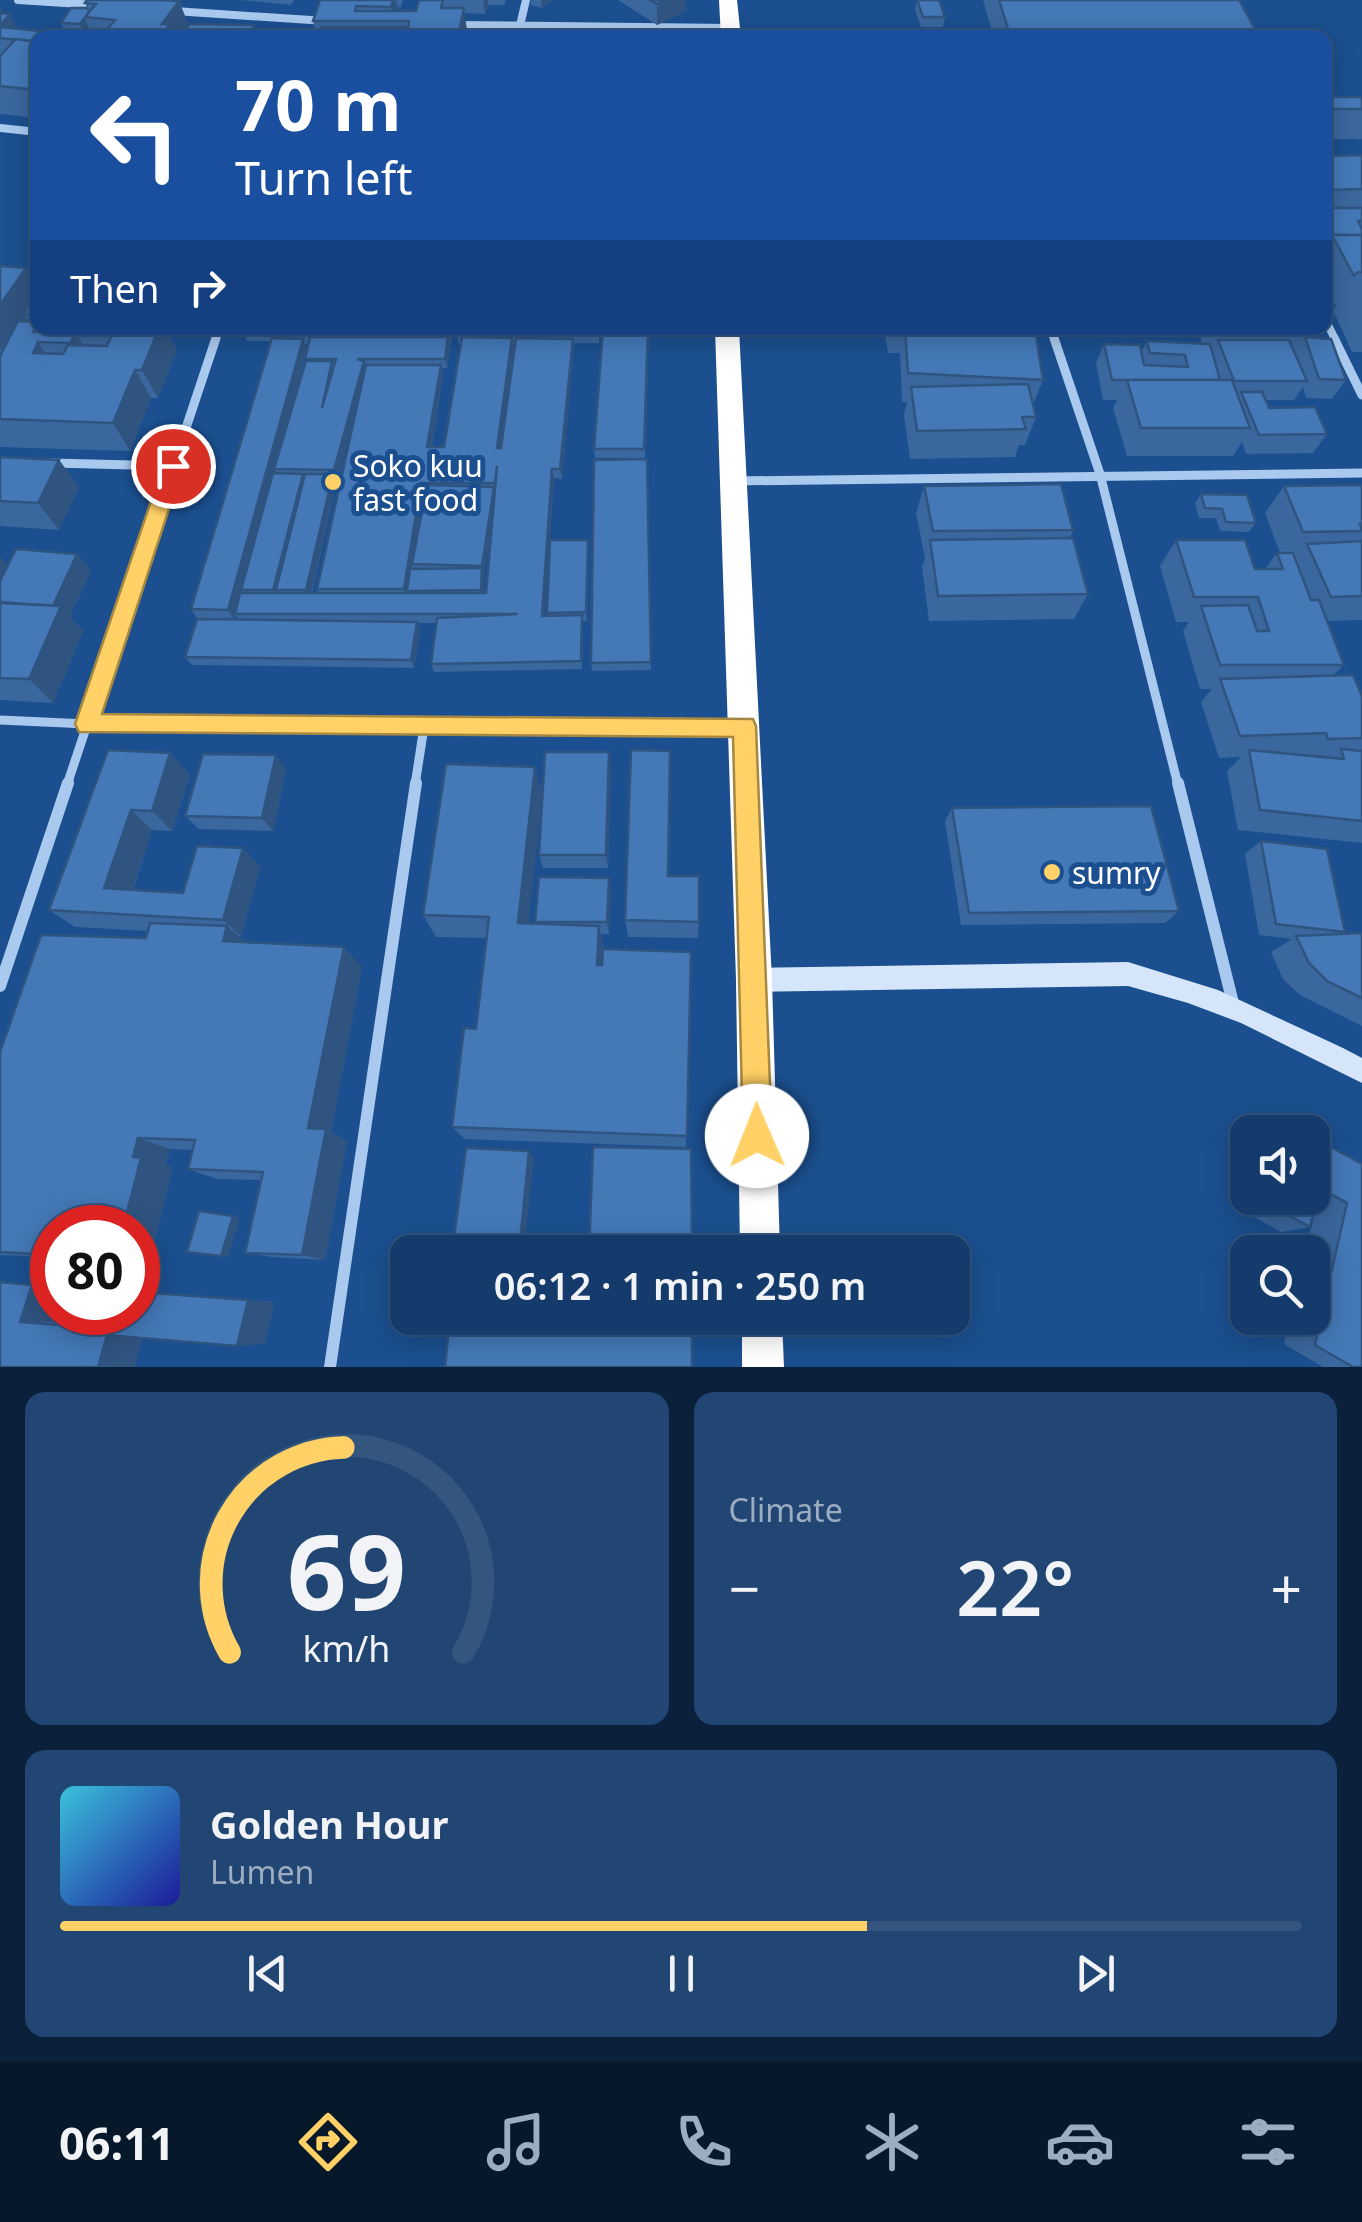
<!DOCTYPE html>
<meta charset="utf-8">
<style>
:root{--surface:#143b6b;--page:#214673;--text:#f1f3f6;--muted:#9dadc1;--line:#33557e;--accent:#ffd166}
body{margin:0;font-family:"Noto Sans",sans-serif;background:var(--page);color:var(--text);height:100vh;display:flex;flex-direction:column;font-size:38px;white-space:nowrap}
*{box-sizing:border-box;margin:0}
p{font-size:32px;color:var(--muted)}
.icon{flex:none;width:55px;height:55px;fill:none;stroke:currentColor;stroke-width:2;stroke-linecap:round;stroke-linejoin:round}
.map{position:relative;height:1367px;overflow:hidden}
.panel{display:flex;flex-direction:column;gap:25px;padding:25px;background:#0b203b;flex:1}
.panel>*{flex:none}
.hud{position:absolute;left:30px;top:30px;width:1302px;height:305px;border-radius:20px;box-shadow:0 5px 25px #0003,0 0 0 2px var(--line);background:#1a4fa0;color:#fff;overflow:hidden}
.tools{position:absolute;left:1230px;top:1115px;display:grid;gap:20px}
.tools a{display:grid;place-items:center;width:100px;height:100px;border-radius:20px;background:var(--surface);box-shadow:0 5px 25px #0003,0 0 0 2px var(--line);font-size:50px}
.speed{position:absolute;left:30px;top:1205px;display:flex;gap:20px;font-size:50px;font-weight:700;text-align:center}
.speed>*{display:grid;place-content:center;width:130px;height:130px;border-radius:50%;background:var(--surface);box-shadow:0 5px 25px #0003,0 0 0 2px var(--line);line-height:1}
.speed .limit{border:15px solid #d22;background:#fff;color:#111}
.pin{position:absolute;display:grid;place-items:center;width:85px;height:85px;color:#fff;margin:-42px;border:5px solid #fff;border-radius:50%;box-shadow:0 2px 10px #0007}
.me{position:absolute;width:110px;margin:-55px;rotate:359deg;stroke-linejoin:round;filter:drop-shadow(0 0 8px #0008)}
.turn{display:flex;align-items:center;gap:35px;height:210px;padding:0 40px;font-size:45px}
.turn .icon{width:130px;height:130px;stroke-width:2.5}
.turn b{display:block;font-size:70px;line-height:85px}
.then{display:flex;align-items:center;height:95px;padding:0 40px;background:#0003;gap:20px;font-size:38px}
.big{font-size:75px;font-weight:600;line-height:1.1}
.panel .card{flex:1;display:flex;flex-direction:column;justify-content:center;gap:15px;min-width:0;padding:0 35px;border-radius:20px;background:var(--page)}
.panel .dial{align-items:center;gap:0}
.dial svg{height:260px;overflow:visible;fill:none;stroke:var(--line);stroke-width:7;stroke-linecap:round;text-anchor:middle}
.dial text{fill:var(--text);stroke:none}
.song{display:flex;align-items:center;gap:30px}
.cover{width:120px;height:120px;border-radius:15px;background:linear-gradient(135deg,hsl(190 70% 55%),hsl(240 70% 35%))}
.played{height:10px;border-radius:5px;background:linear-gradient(90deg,var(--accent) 65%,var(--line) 65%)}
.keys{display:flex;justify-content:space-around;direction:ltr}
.heat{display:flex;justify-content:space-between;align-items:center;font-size:55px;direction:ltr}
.panel .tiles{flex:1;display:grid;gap:25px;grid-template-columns:1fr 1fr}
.card:last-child{grid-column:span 2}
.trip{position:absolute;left:390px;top:1235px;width:580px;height:100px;border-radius:20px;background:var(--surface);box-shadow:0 5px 25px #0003,0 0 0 2px var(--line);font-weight:600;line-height:100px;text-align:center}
.tab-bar{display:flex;height:160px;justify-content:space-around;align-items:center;background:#08182b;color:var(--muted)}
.tab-bar .icon{width:70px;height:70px}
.tab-bar .on{color:var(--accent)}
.tab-bar b{font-size:45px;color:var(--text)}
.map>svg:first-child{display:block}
</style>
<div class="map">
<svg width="1362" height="1367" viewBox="0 0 1362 1367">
<rect width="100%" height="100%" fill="#1b4f8f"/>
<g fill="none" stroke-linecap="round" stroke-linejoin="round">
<g stroke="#a9c9ee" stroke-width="8">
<path d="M18,0L97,5"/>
<path d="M174,11L326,21"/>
<path d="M453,25L731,28"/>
<path d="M517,38L526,0"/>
<path d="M0,128L38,132"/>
<path d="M0,274L38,276"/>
<path d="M1325,319L1336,341"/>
<path d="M1051,328L1055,341"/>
<path d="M215,341L219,328"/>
</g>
<g stroke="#a9c9ee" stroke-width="9">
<path d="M1054,338L1100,474L1178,785"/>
<path d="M1334,338L1362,395"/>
<path d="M51,463L173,466"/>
<path d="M734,481L1362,473"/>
<path d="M0,720L87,724L739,726"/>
<path d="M67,785L216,338"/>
<path d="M415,785L424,727"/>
</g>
<g stroke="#a9c9ee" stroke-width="12">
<path d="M1178,783L1234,1007"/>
<path d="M0,986L68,783"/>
<path d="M330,1367L416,783"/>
</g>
<path fill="#d6e6fa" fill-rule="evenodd" d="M1128,962L1218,990L1343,1048L1362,1058V1083L1241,1023L1188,1003L1128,986L754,992L746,988L742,980L746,972L754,968Z"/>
<g fill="#fff" fill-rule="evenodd">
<path d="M719,0H737L741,38H721Z"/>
<path d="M715,328H739L772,980L780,1252H740L736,980Z"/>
<path d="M742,1318H782L784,1367H742Z"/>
</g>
</g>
<g fill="#3a679d" fill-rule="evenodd">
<path d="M240,0H294L291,5Z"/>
<path d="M320,0H403L401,7H398L399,11H416L419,0H506L504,5H488L485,14L464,13L468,38H317L313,21Z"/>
<path d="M531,0H553L542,8L531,5Z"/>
<path d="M618,0H686V11L657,25Z"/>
<path d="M917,0L945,17L943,27H921L915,10Z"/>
<path d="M983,0H1239L1260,38H994Z"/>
<path d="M179,1L188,25L258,38H38V118L0,114V6L4,14L17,29L93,36L89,28L85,34H66L61,23L87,8L85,3Z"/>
<rect x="1325" y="97" width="37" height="42"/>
<path d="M1362,155V352H1352L1333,310L1336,306L1325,286V156Z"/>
<path d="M0,266L36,284L38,281V328H171L168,334L177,351L158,398H151L130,451L0,447Z"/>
<path d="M281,328H453L447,368H442L443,375L432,447H444L461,344H459L457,334L458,328H599V343H574L562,479L554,478L544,616H547V613L588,540L587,621H583L582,669L434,672L431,664L436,623H417L420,631L414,668L192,665L185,657L238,620L235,615L234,619L197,618L191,609L271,341H247L243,332ZM305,344H308L305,359L306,362L274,469L276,473H273L307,349ZM355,416L317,589L319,593H312L336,484L335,479H338ZM424,492H425L416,545ZM492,524L486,593H484V575Z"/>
<path d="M649,328L645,458H595L594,449Z"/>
<path d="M884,328H1027L1025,335L1043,380L1033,405L1036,417L1025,445H1019L1015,457L910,459L904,415L907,402H902L900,353H888Z"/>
<path d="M1197,328H1318L1320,332L1317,338L1346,380L1332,399L1306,398L1303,387L1294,400H1265L1269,408L1327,434L1313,453L1246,454L1242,442L1233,456H1127L1113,408L1117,400H1103L1096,363L1104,344L1141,352L1147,341L1202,343Z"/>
<path d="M0,457L59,460L79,487L59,530L0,526Z"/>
<path d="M647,459L651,670L592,671L591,663Z"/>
<path d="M1362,485V620L1327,621L1344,665L1332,676L1362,696V843L1238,830L1227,771L1241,757L1219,758L1201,702L1212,689H1200L1183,631L1189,622H1176L1160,566L1176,540L1255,569H1265L1277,553H1280L1265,513L1284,486Z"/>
<path d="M924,486L1073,530L1070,538L1088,594L1074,619L929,621L922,567L925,558L916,513Z"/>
<path d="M1201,494L1256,523L1249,532L1220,531L1216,518H1199L1195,503Z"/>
<path d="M77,554L91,571L70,616L83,631L53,703L0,700V557L8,566Z"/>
<path d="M170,753L190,775L172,831L152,830L133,890L183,893L243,848L260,867L241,936H238L245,942L362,967L331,1132L347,1141L325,1260L272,1257L245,1253L261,1180L217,1179L188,1169L193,1150L170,1149L165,1165L173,1167L149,1262L138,1261V1228H52V1257L0,1255V1052L146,938L148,931L75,927L49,910Z"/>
<path d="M611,766L608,868H543L539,855Z"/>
<path d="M535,767L542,795L528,924H536L535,922L609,878L611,890L609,934H601L604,949L691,952L686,1147L465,1139L452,1127L476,1029L487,938L436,937L423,915Z"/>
<path d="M286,770L273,831L199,829L185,816Z"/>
<path d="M952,808L1179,911L1165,923L961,925L945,821Z"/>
<path d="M1261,841L1345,932L1343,934L1362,933V1026L1300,995L1283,979L1271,952L1292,939L1259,935L1245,854Z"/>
<path d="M669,876L699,922L698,938L628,937L625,920Z"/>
<path d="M1327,1145L1362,1164V1367H1323L1284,1344L1290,1318H1312V1252H1305L1316,1208L1310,1227L1281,1232L1234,1206L1245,1161H1248V1198H1312V1150Z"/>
<path d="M0,1282L52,1286V1312L138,1292L274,1302L265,1344L142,1338L0,1367Z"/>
</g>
<g fill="#305480">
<path d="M393,0H396L401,21H395L391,7Z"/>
<path d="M483,0H488V5L485,14Z"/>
<path d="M541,0H553L542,8Z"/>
<path d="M666,0H686V11L657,25V4Z"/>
<path d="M179,1L191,31L186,38H160L162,24Z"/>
<path d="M0,6L6,18L10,14L20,35L0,30Z"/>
<path d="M464,8L468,38H458Z"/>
<path d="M85,17L89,28L85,34L80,24Z"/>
<path d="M254,25L258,38H249Z"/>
<path d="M26,268L38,287L33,288L38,295V314H24L34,329L38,322V328H42L51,343L40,342L11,364L0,348V305Z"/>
<path d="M149,328H171L168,334L177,351L158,398L142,370Z"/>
<path d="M275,328H281L278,340L274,330Z"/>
<path d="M449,328H453L450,344L448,334Z"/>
<path d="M76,333L93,362L88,372L70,343Z"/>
<path d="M448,337L450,347L447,368L445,359Z"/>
<path d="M512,338L514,348L499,457L497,448Z"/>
<path d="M303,339L307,349L234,619L228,610Z"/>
<path d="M573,339L574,349L562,479L560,469Z"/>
<path d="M38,342L57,371L33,353Z"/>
<path d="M364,361L367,370L338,479L334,470Z"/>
<path d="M441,365L443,375L430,457L427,447Z"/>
<path d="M135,370L151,398L130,451L113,423Z"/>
<path d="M59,460L79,487L59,530L38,503Z"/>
<path d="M552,469L554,478L544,625L542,616Z"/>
<path d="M303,474L307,483L276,590L279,595L278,599L273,590Z"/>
<path d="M333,474L336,484L310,599L306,590Z"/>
<path d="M421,483L424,492L407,598L404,589Z"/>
<path d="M494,487L496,496L484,575L482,566Z"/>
<path d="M588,540L589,549L587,621L586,612Z"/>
<path d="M77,554L91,571L70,616L83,631L53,703L29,679L53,606Z"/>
<path d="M0,557L10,568L0,591Z"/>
<path d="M482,568L485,577L483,599L481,590Z"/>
<path d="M417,622L420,631L414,668L411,660Z"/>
<path d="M609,752L611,766L608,868L606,855Z"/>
<path d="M170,753L190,775L172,831L152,811Z"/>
<path d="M276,755L286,770L273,831L262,818Z"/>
<path d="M535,767L542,795L526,945L518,923Z"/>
<path d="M131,810L152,830L127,906L104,888Z"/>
<path d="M243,848L260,867L241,936L223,920Z"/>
<path d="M609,878L611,890L609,934L607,922Z"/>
<path d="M227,926L251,947L223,941Z"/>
<path d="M599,926L604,947L601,984L597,965Z"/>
<path d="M344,947L362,967L331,1132L347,1141L325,1260L302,1255L308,1128Z"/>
<path d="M138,1138L170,1149L165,1165L173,1167L149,1262L138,1260V1228H123L133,1157Z"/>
<path d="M529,1151L534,1157L524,1252H519Z"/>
<path d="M233,1216L240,1218L228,1257L221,1256Z"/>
<path d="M32,1285L52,1286V1312H65L62,1322H20Z"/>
<path d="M248,1300L274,1302L265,1344L237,1346Z"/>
<path d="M509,1318H520L519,1328H508Z"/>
<path d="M107,1335H143L135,1367H98Z"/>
</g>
<g fill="#4478b7" stroke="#305480" stroke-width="2.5">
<path d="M87,0H159L179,1L162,24H170L160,38H108L101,37L115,20L85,17L96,4L85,3Z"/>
<path d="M320,0H393L391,7L356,6L355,11H416L419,0H443L441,8H464L458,38H318L321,27H408L409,21H313Z"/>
<path d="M650,0H666L657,4Z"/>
<path d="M917,0H939L945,17H923Z"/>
<path d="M999,0H1239L1260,38H1011Z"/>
<path d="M71,8H87L89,12L80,24L61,23Z"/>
<path d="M0,13L10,14L0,25Z"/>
<path d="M189,24L254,25L249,38H183Z"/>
<path d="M0,27L101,37V38H38V42L0,38Z"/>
<path d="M688,35V38H602V36Z"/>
<path d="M16,39L38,42V90L0,86V56Z"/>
<rect x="1325" y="97" width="37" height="12"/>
<path d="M1362,155V189L1325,190V156Z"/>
<path d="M1325,208H1362V221H1358L1362,229V235H1332L1330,239H1325Z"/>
<path d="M1332,235H1362V272H1358L1354,276Z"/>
<path d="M0,266L26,268L0,305Z"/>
<path d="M30,302L38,303V314H24Z"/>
<path d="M18,321L38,322L33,332L76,333L70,343L38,342L33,353L63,354L68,345L107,346L115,328H159L142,370H135L113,423L0,419V356Z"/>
<path d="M244,328H275L274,330L243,332Z"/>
<path d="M281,328H449L448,334H280Z"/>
<path d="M458,328H598V333L457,334Z"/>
<path d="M603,328H648L644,449H594Z"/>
<path d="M1214,328H1318L1320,332L1215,331Z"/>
<path d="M905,329L1036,335L1043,380L908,373Z"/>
<path d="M310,337H448L445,359H357L364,361L334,470L274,469L306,361H332L322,408L336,359H305Z"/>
<path d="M462,337L512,338L497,448H501L516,338L573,339L560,469H552L542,616L582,615L581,661L431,664L437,618L518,614H235L240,593H486L497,466L495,483H421L404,589H317L366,365H441L427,447H444Z"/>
<path d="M1305,337L1331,339L1346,380L1319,379Z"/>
<path d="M272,338L303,339L228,610L191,609Z"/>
<path d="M1218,340H1289L1307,381H1234Z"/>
<path d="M1147,341L1210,344L1220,380H1112L1104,344L1140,345L1144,365L1188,367L1185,355L1150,353Z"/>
<path d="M1127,380H1232L1250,428H1141Z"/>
<path d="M1028,384L1036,417H1022L1026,429L917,431L911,387Z"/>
<path d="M1241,392H1262L1269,408L1315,407L1327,434L1259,435Z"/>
<path d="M0,457L59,460L38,503L0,501Z"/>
<path d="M647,459L651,662L591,663L594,460Z"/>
<path d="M273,473L303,474L273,590H241Z"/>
<path d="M305,474H333L306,590H276Z"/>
<path d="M1061,484L1073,530L933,531L924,486Z"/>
<path d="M427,485L494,487L482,566L412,564Z"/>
<path d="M1362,485V524H1360L1362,531L1303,532L1284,486Z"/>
<path d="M1201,494L1247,495L1256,523L1226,522L1222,509L1205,508Z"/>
<path d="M1073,538L1088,594L938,596L930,540Z"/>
<path d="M550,540H588L586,612L547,613Z"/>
<path d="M1176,540H1245L1255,569H1283L1277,553H1293L1311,600H1319L1344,665H1220L1201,606L1248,605L1257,631H1269L1258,597H1194Z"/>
<path d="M1362,541V596L1331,597L1307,544Z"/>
<path d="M16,549L77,554L53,606L0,602V581Z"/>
<path d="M482,568L481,590L407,591L410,569Z"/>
<path d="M0,603L61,606L29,679L0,678Z"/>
<path d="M197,619L417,622L411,660L185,657Z"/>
<path d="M1353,675L1362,696V738L1328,739L1326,733L1240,736L1220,679Z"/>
<path d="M1341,749L1362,751V821L1260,810L1249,750L1344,759Z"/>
<path d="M108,750L170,753L152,811L131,810L104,888L183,893L197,846L243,848L223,920L49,910Z"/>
<path d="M631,750L670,751L668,876H699V922L625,920Z"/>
<path d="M545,752H609L606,855H539Z"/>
<path d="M203,754L276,755L262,818L185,816Z"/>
<path d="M446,764L535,767L518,923L599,926L597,965H602L603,949L691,952L687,1136L452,1127L464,1028L476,1029L489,917L423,915Z"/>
<path d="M1151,806L1179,911L969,913L952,808Z"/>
<path d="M1261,841L1327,849L1345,932L1276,924Z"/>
<path d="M539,877L609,878L607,922H535Z"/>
<path d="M150,923L227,926L223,941L344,947L308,1128L326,1129L302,1255L245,1253L263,1172L188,1169L195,1140L138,1138L133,1157L141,1158L123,1228H52V1255L0,1252V1052L41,935L146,938Z"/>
<path d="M1362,933V998L1327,981L1309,963L1296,936Z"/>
<path d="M1327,1145L1362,1164V1367H1353L1315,1345L1347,1203L1320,1188L1310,1227L1260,1200L1261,1198H1312V1175L1320,1179Z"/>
<path d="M593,1147L691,1149L692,1252H589Z"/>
<path d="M466,1148L529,1151L519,1252H452Z"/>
<path d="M199,1211L233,1216L221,1256L187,1252Z"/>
<path d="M0,1282L32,1285L20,1322L59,1325L63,1312H138V1292L248,1300L237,1346L107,1335L98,1367H0Z"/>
<path d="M450,1318H509L508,1328H575L576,1318H692V1367H445Z"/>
</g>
<path fill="#ffd166" stroke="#a68842" stroke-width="2.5" d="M173,458L183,466L102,714L753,719L756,726L772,1136L767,1146L757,1150L747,1146L743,1136L733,737L79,732L75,724L163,466Z"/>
<g fill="#ffd166" stroke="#1b4f8f" stroke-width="4">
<circle cx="333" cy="482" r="10"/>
<circle cx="1052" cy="872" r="10"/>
</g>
<g text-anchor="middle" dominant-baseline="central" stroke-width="10" stroke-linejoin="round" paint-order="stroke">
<g font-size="30" fill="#fff" stroke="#1b4f8f" text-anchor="start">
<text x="353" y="465">Soko kuu<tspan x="353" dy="34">fast food</tspan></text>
<text x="1072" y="872">sumry</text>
</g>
</g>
</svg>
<div class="tools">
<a><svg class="icon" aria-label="sound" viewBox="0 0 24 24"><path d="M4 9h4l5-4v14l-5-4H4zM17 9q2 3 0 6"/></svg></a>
<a><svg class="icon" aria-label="search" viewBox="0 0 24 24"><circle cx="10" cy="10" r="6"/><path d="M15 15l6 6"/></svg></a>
</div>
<div class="speed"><div class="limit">80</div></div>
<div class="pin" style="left:173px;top:466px;background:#d93025"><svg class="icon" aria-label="arrive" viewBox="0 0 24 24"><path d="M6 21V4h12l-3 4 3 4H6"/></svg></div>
<svg class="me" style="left:757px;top:1136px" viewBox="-20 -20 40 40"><circle r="19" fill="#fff"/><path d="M0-13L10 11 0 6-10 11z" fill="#ffd166"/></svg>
<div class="trip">06:12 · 1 min · 250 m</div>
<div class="hud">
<div class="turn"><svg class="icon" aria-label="left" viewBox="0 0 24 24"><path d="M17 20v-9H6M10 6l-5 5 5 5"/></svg><div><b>70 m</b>Turn left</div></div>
<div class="then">Then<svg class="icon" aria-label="right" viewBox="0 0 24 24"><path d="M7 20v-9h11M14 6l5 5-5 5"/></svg></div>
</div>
</div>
<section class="panel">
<div class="tiles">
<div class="card dial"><svg viewBox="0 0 100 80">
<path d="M14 69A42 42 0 1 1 86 69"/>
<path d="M14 69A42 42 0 0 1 49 6" stroke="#ffd166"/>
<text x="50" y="56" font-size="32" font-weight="700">69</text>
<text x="50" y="72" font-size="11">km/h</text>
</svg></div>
<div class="card"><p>Climate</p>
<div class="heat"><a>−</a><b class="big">22°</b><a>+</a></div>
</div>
<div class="card">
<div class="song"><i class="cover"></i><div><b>Golden Hour</b><p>Lumen</p></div></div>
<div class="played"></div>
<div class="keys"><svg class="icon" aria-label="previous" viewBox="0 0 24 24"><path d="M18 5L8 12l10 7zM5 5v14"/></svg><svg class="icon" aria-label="pause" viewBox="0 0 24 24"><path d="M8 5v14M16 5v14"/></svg><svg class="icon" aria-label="next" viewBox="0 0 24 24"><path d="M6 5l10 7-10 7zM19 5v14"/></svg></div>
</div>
</div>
</section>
<nav class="tab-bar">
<b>06:11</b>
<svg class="icon on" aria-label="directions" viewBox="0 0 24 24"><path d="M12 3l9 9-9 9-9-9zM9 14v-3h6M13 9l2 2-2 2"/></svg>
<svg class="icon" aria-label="music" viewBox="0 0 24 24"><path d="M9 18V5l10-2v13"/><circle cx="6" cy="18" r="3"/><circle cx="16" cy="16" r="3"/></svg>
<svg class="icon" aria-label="phone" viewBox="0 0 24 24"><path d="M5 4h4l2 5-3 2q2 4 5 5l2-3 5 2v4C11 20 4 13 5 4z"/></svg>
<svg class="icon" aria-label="climate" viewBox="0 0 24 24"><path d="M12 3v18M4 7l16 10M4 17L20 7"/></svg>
<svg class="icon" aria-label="car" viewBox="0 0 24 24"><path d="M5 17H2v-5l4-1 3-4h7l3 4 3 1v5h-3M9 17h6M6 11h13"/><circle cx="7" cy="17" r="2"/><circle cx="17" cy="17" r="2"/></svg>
<svg class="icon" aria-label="filters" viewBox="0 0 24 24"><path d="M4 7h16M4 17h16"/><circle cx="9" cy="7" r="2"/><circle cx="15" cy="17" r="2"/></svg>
</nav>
